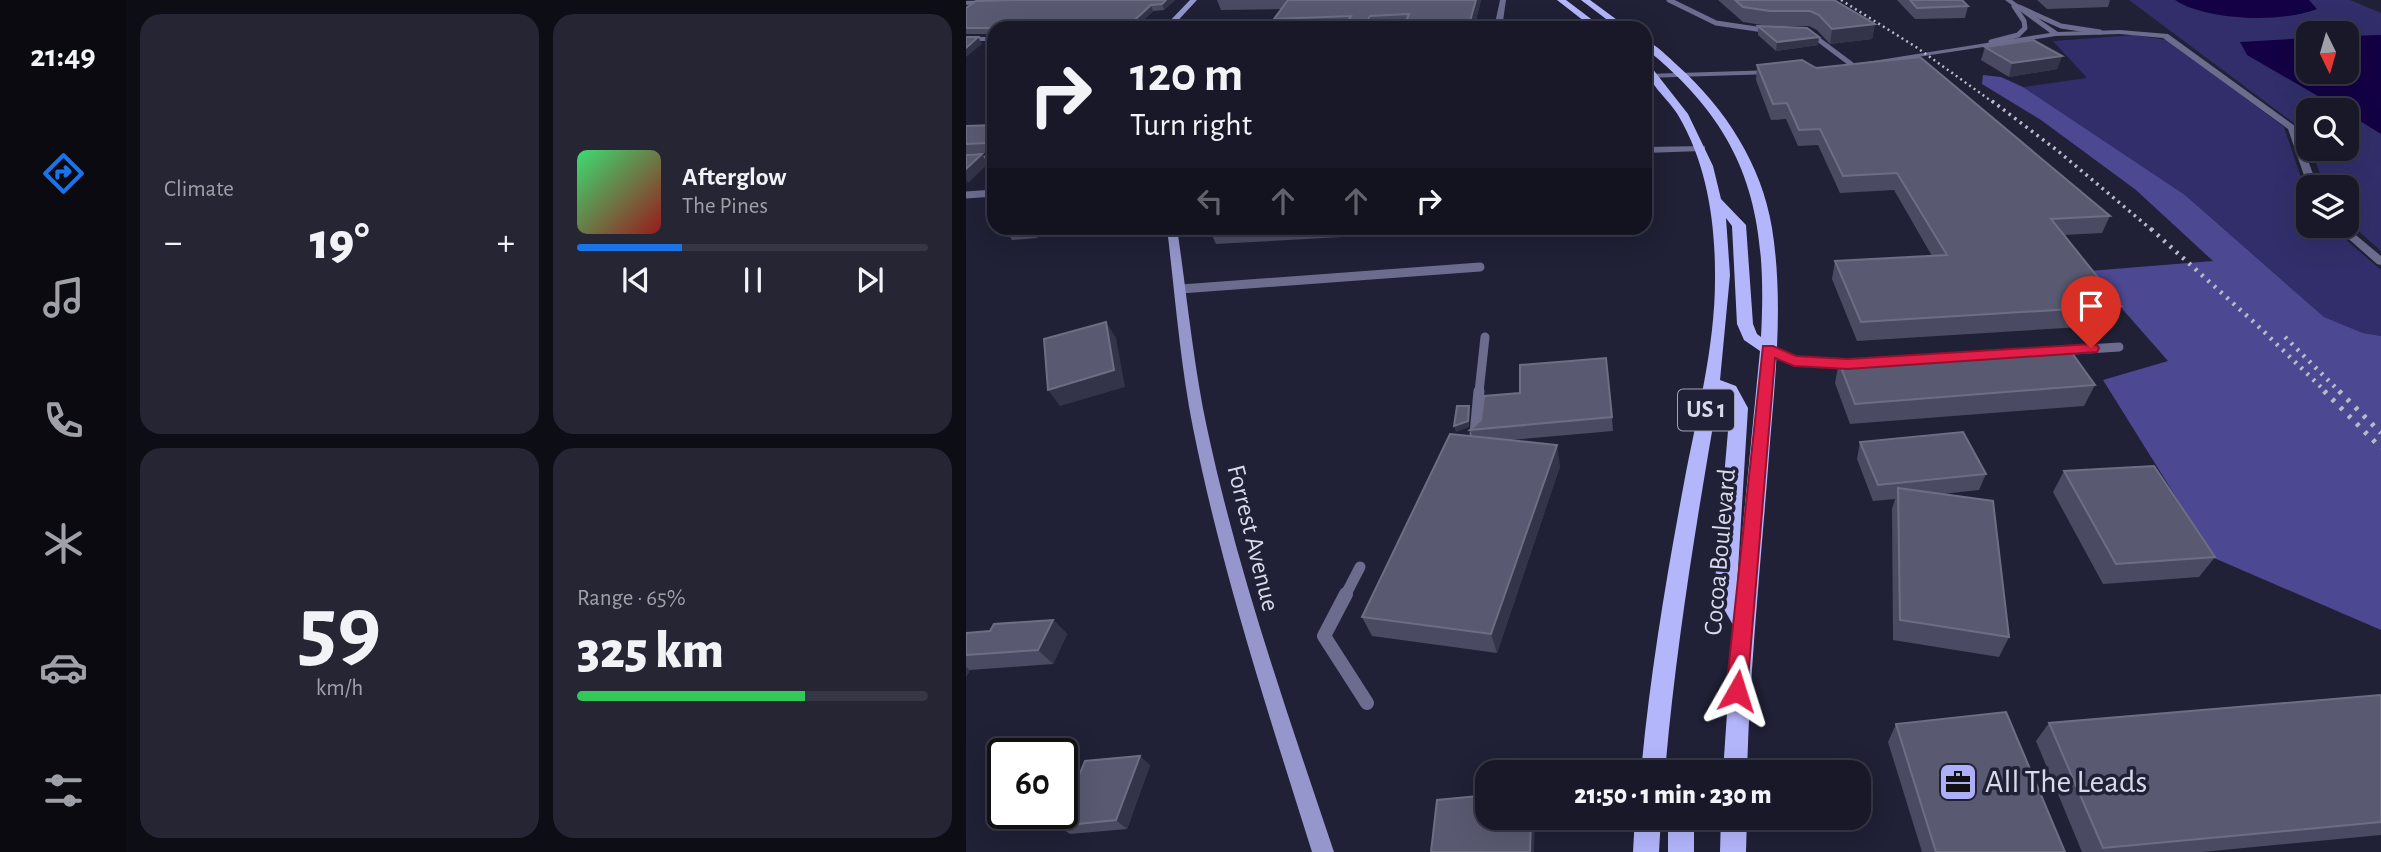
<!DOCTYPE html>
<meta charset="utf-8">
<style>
:root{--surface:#181828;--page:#252534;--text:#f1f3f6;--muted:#9fa0a8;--line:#363745;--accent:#1a73e8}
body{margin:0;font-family:"Alegreya Sans",sans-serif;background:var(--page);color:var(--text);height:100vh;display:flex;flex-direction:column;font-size:26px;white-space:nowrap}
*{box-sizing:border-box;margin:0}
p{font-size:23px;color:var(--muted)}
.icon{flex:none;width:38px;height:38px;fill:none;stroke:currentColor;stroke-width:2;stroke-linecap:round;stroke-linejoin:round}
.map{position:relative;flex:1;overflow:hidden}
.sheet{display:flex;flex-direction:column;gap:14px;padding:14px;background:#0d0d16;width:840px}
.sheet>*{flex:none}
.hud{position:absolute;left:21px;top:21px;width:665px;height:214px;border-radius:21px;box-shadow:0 7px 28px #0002,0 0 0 2px var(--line);background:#181828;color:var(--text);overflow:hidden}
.needle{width:46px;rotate:175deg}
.fabs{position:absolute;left:1330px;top:21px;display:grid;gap:14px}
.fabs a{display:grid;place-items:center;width:63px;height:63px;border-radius:14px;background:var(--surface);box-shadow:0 7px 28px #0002,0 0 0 2px var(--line);font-size:35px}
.speed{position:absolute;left:21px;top:738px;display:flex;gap:14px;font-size:35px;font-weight:700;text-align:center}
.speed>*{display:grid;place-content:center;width:91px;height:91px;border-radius:50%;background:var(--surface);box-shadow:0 7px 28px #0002,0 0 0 2px var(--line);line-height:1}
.speed .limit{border:4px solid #111;border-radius:10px;background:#fff;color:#111}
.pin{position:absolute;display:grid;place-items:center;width:60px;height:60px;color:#fff;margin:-72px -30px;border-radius:50% 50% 50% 0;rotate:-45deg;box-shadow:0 0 7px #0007}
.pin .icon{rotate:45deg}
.me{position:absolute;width:77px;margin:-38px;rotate:6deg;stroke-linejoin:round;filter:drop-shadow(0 0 5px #0008)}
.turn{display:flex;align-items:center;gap:24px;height:147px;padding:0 28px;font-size:32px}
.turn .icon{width:91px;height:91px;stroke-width:2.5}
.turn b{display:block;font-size:49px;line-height:60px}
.lanes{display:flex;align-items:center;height:66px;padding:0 28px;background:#0003;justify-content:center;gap:35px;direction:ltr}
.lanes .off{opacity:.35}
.big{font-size:52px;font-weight:800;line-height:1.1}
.sheet .tile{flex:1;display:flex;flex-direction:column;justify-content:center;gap:10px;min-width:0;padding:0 24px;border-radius:21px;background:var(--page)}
.sheet .dial{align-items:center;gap:0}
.dial b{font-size:91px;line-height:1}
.song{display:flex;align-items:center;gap:21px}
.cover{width:84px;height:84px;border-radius:10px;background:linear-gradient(135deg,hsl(140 70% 55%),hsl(0 70% 35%))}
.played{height:7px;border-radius:4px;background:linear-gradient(90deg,var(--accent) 30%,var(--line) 30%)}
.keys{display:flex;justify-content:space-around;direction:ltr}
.heat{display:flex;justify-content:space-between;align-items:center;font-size:38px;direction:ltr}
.charge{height:10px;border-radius:5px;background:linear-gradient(90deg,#34c759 65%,var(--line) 0)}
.sheet .tiles{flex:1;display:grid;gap:14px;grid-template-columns:repeat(2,1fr)}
.trip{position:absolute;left:509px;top:760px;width:396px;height:70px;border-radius:21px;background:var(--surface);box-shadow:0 7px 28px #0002,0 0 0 2px var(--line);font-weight:800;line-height:70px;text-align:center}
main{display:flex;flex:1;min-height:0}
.menu{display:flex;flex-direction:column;width:126px;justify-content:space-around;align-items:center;background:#0a0a10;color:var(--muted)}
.menu .icon{width:49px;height:49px}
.menu .current{color:var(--accent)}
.menu b{font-size:32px;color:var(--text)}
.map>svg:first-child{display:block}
</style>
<main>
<nav class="menu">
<b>21:49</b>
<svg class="icon current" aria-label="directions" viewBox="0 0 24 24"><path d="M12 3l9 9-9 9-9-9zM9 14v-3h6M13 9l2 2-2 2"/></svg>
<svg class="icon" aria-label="music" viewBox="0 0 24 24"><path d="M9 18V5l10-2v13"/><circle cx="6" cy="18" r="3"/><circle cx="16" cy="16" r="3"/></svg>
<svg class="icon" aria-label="phone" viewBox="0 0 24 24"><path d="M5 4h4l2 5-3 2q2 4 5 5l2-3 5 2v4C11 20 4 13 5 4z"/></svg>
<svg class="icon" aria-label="climate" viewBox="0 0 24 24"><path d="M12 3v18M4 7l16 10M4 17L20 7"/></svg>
<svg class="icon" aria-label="car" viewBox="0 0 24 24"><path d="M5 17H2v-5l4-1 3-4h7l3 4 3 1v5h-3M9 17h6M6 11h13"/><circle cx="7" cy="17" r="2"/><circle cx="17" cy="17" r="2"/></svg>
<svg class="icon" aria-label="filters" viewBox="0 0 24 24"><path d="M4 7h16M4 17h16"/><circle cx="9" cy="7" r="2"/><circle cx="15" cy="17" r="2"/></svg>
</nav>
<section class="sheet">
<div class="tiles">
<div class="tile"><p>Climate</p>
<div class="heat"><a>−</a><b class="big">19°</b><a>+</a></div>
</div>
<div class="tile">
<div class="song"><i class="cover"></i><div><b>Afterglow</b><p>The Pines</p></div></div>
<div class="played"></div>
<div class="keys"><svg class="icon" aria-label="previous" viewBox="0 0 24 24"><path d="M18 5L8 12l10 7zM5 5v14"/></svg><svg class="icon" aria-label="pause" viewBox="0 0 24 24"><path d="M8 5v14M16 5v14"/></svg><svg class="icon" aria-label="next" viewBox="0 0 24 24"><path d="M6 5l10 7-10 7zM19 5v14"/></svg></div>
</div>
<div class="tile dial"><b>59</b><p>km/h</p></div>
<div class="tile"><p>Range · 65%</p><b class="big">325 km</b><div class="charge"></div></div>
</div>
</section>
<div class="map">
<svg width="1415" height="852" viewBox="0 0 1415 852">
<rect width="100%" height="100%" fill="#202036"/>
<g fill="#322e6b" fill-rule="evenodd">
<path d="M1163,0H1384L1415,13V251L1381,221V187H1359L1345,149H1381V110H1342V141L1333,127ZM1342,33H1381V72H1342Z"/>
<path d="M1168,35L1201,40L1318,127L1342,198V226H1364L1415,270V336L1397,333L1358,317L1219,195L1057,87L1121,78L1087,41Z"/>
</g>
<path fill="#4c4892" d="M1017,75L1035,77L1057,87L1219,195L1358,317L1397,333L1415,336V630L1248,558L1137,380L1202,361L1123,271L1247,261L1170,190L1075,120L1016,84Z"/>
<g fill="#130045">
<path d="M1209,0H1343L1351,9C1316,23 1241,21 1209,0Z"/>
<path d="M1415,35V134L1381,113V110H1376L1281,55L1274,42L1342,38V72H1381V36Z"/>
</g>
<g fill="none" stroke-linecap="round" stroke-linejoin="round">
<g stroke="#6b6c8e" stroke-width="5">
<path d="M703,0L750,23L804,31"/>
<path d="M1053,7L1095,26L1134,32"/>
<path d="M841,31L885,64"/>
<path d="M1025,42L1052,35L1059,28L1058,21L1048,6"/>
</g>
<path stroke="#6b6c8e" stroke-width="7" d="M0,195L28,193"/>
<g stroke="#6b6c8e" stroke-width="9">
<path d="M215,289L514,267"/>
<path d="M802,349L828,361L884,364"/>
<path d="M1092,351L1153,347"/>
<path d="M513,392L519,337"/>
</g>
<g stroke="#6b6c8e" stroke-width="11">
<path d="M509,434L513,391"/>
<path d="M379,596L394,567"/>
</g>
<path stroke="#6b6c8e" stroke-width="14" d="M380,594L358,636L401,703"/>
<g fill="#6b6c8e" fill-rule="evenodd">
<path d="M534,0H540L536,28H528Z"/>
<path d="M1039,0H1046L1092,32L1154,30L1202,34L1329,126L1352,187H1342L1322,129L1197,38L1154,34L1090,36L873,69L869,67L1084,33Z"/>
<path d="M0,1L24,0L27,2L0,5Z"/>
<rect x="0" y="37" width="28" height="4"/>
<path d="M810,70V74H807L679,78V74Z"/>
<path d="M739,146V150L736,151L679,153V147Z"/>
<path d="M28,155V161L0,163V157Z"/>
<path d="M1368,226H1379L1415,256V265L1411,264Z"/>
</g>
<g fill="#9496cc" fill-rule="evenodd">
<path d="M224,0H231L205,28H197Z"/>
<path d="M201,228H211C221,295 227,362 241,428C272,573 321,712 368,852H346C302,712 256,572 227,428C214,362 209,295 201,228Z"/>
</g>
<g fill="#b4b6fc" fill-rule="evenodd">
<path d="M591,0H600L637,28H627Z"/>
<path d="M615,0H624L662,28H652Z"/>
<path d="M679,40C691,45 702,57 712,66C759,108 796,165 806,228C818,303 809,380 803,455C795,561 784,666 781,772H757L767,625L754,602L749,581L764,408L761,397L753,391C731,518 710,644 699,772H675C684,675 700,579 718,483C731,414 750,344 749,273C749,219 740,162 712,115C702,98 679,82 679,62L682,63L722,114L747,166L755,199L780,225L787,324L791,334L795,337C802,210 781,130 679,48ZM760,218L766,226L771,324L778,340L794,351L771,586L782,408L770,386L754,380L764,275Z"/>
<path d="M669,817H695L693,852H667Z"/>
<rect x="702" y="817" width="26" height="35"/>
<path d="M755,817H781L780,852H754Z"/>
</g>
<path stroke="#b8b9c9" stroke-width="2.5" stroke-dasharray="2 3.5" stroke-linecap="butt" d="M875,0L950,47L1028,103"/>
<path stroke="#b8b9c9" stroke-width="3.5" stroke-dasharray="2.5 4.5" stroke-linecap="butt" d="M1026,101L1092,151L1187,231"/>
<g stroke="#b8b9c9" stroke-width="4.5" stroke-dasharray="2.5 6" stroke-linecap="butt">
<path d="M1185,229L1290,324L1360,392"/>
<path d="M1319,337L1374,392"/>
</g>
<g stroke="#b8b9c9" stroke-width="5" stroke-dasharray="3.5 8" stroke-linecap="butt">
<path d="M1358,391L1415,448"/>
<path d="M1373,391L1415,433"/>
</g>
</g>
<g fill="#4a4b62">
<path d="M209,0L198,10L187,11L169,28H28V34H0V8Z"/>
<path d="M251,0H515L508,28H311L308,19L315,9L255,10Z"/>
<path d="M752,0H868L909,24L906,39L864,44L851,30L843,26H802L777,22Z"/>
<path d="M931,0H996L1002,6L999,18L949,19Z"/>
<path d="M1071,0H1144L1142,7L1081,9Z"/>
<path d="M792,26L852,45L810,51L792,35Z"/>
<path d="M1019,47L1096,56L1091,69L1043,77L1015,60Z"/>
<path d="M791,65L1144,216L1136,233L1098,235L1155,306L1146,325L891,341L866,279L869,261L966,256L928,190L874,193L852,145L832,146L820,119L805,120L790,80Z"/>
<path d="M28,125V152L0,154V126Z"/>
<path d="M41,228H78L71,238L46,240L39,229Z"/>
<path d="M243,228H467L466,232L250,244Z"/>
<path d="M873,362L1129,385L1118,406L884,424L869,383Z"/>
<path d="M646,417L647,431L545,440L594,466L531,653L406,636L396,617L506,436L504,430Z"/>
<path d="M894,442L1020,474L1013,490L976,494L1043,637L1033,657L927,640L926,509L929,499L907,501L891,459Z"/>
<path d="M1098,471L1249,557L1233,577L1137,584L1087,492Z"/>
<path d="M87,620L101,634L87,664L4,670L0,677V633L24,631Z"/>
<path d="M1415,695V835L1236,852H1116L1070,741L1083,723Z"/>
<path d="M930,724L1099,852H956L922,742Z"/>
<path d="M184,765L161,829L104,834L92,826Z"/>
</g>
<g fill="#33334a">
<path d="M200,0H209L198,10L196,4Z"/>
<path d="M510,0H515L508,28H502Z"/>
<path d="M185,5L187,11L169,28H160Z"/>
<path d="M404,16L407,28H398Z"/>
<path d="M59,22L62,28H28V34L24,28Z"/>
<path d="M909,24L906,39L864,44L866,29Z"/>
<path d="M12,37L16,44L0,57V48Z"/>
<path d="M853,37L852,45L810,51L811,42Z"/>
<path d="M1096,56L1091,69L1043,77L1046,63Z"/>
<path d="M16,154L22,164L2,183L0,180V169Z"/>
<path d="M64,228H78L71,238Z"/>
<path d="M140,322L150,338L159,387L94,406L82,390Z"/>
<path d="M503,406L504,411L503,427L490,432L488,426Z"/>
<path d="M591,445L594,466L531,653L525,634Z"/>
<path d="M87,620L101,634L87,664L72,650Z"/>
<path d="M0,667L4,670L0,677Z"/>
<path d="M174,756L184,765L161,829L150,820Z"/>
<path d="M565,817H569L568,852H564Z"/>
</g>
<g fill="#595a71" stroke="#6d6e84" stroke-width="2">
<path d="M47,0H200L196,4L185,5L160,28H110L115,24L59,22L24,28H0V8L10,1Z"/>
<path d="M322,0H510L502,28H437L443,14L404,16L398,28H378L385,16L308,19Z"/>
<path d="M769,0H868L909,24L866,29L853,15L844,11H804L777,7Z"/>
<path d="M944,0H996L1002,6L951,8Z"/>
<path d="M792,26L841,28L853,37L811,42Z"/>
<path d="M0,37H12L0,48Z"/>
<path d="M1067,40L1096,56L1046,63L1019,47Z"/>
<path d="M954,57L1144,216L1085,219L1155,306L895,322L869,261L981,255L931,173L877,176L854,129L833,130L821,103L807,104L791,65L836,60L850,68Z"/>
<path d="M28,125V143L25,146L22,143L0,144V126Z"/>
<path d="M16,154L0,169V155Z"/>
<path d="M41,228H64L39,229Z"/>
<path d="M140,322L148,370L82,390L78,339Z"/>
<path d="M1101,346L1129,385L889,404L873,362Z"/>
<path d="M640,358L646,417L504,430L515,420L518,396L554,393V365Z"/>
<path d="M491,406H503L502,421L488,426Z"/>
<path d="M997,432L1020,474L912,485L894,442Z"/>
<path d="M484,434L591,445L525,634L396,617Z"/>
<path d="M1188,466L1249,557L1150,564L1098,471Z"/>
<path d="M932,488L1027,501L1043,637L934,620Z"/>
<path d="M87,620L72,650L0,655V633L24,631L28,624Z"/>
<path d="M1415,695V822L1137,848L1083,723Z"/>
<path d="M1040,712L1099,852H970L930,724Z"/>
<path d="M174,756L150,820L92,826L119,761Z"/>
<path d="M522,795V817H565L564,852H465L471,800Z"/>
</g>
<path fill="#e11d48" stroke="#92132f" stroke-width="2" d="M1125,344L1131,345L1133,348L1131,352L882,369L828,366L809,358L781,691L778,698L771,701L763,698L760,691L797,346H807L830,356L882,359Z"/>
<defs>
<symbol id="office-square" viewBox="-11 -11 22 22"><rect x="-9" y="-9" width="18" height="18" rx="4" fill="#adaffb" stroke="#202036"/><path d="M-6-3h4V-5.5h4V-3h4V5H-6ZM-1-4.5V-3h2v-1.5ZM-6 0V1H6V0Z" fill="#111"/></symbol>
</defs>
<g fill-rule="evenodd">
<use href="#office-square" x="970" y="760" width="44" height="44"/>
</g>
<g text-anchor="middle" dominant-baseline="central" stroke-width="7" stroke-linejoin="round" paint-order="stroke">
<rect fill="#202036" stroke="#a2a2b3" stroke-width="2" x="712" y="389.5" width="56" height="41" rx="5"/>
<g font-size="24" font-weight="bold" fill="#d9dae9">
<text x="740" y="410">US 1</text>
</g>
<g font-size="26" fill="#d9dae9" stroke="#202036">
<text transform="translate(287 538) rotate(76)">Forrest Avenue</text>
<text transform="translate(754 552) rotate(-85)">Cocoa Boulevard</text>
</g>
<g font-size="32" fill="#d9dae9" stroke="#202036" text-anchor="start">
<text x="1019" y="782">All The Leads</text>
</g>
</g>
</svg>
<div class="fabs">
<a><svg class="needle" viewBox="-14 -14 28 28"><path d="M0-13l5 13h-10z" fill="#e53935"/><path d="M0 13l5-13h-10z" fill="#9fa0a8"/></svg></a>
<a><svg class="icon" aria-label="search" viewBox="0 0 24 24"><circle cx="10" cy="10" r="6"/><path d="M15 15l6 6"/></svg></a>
<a><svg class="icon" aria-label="layers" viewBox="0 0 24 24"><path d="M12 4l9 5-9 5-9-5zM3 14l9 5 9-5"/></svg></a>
</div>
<div class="speed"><div class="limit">60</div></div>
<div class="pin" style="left:1125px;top:348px;background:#d93025"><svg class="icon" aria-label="arrive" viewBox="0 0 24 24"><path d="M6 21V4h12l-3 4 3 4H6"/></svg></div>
<svg class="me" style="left:771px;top:691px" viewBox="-20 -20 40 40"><path d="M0-17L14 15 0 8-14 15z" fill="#e11d48" stroke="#fff" stroke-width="4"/></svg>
<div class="trip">21:50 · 1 min · 230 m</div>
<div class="hud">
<div class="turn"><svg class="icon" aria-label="right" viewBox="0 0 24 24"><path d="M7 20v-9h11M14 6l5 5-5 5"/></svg><div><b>120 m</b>Turn right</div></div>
<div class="lanes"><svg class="icon off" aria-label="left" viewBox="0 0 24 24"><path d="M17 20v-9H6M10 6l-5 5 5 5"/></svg><svg class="icon off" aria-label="ahead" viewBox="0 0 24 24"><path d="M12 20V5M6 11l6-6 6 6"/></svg><svg class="icon off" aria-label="ahead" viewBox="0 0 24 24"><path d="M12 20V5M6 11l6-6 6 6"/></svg><svg class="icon" aria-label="right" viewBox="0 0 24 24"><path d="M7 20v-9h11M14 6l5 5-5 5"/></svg></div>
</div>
</div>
</main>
